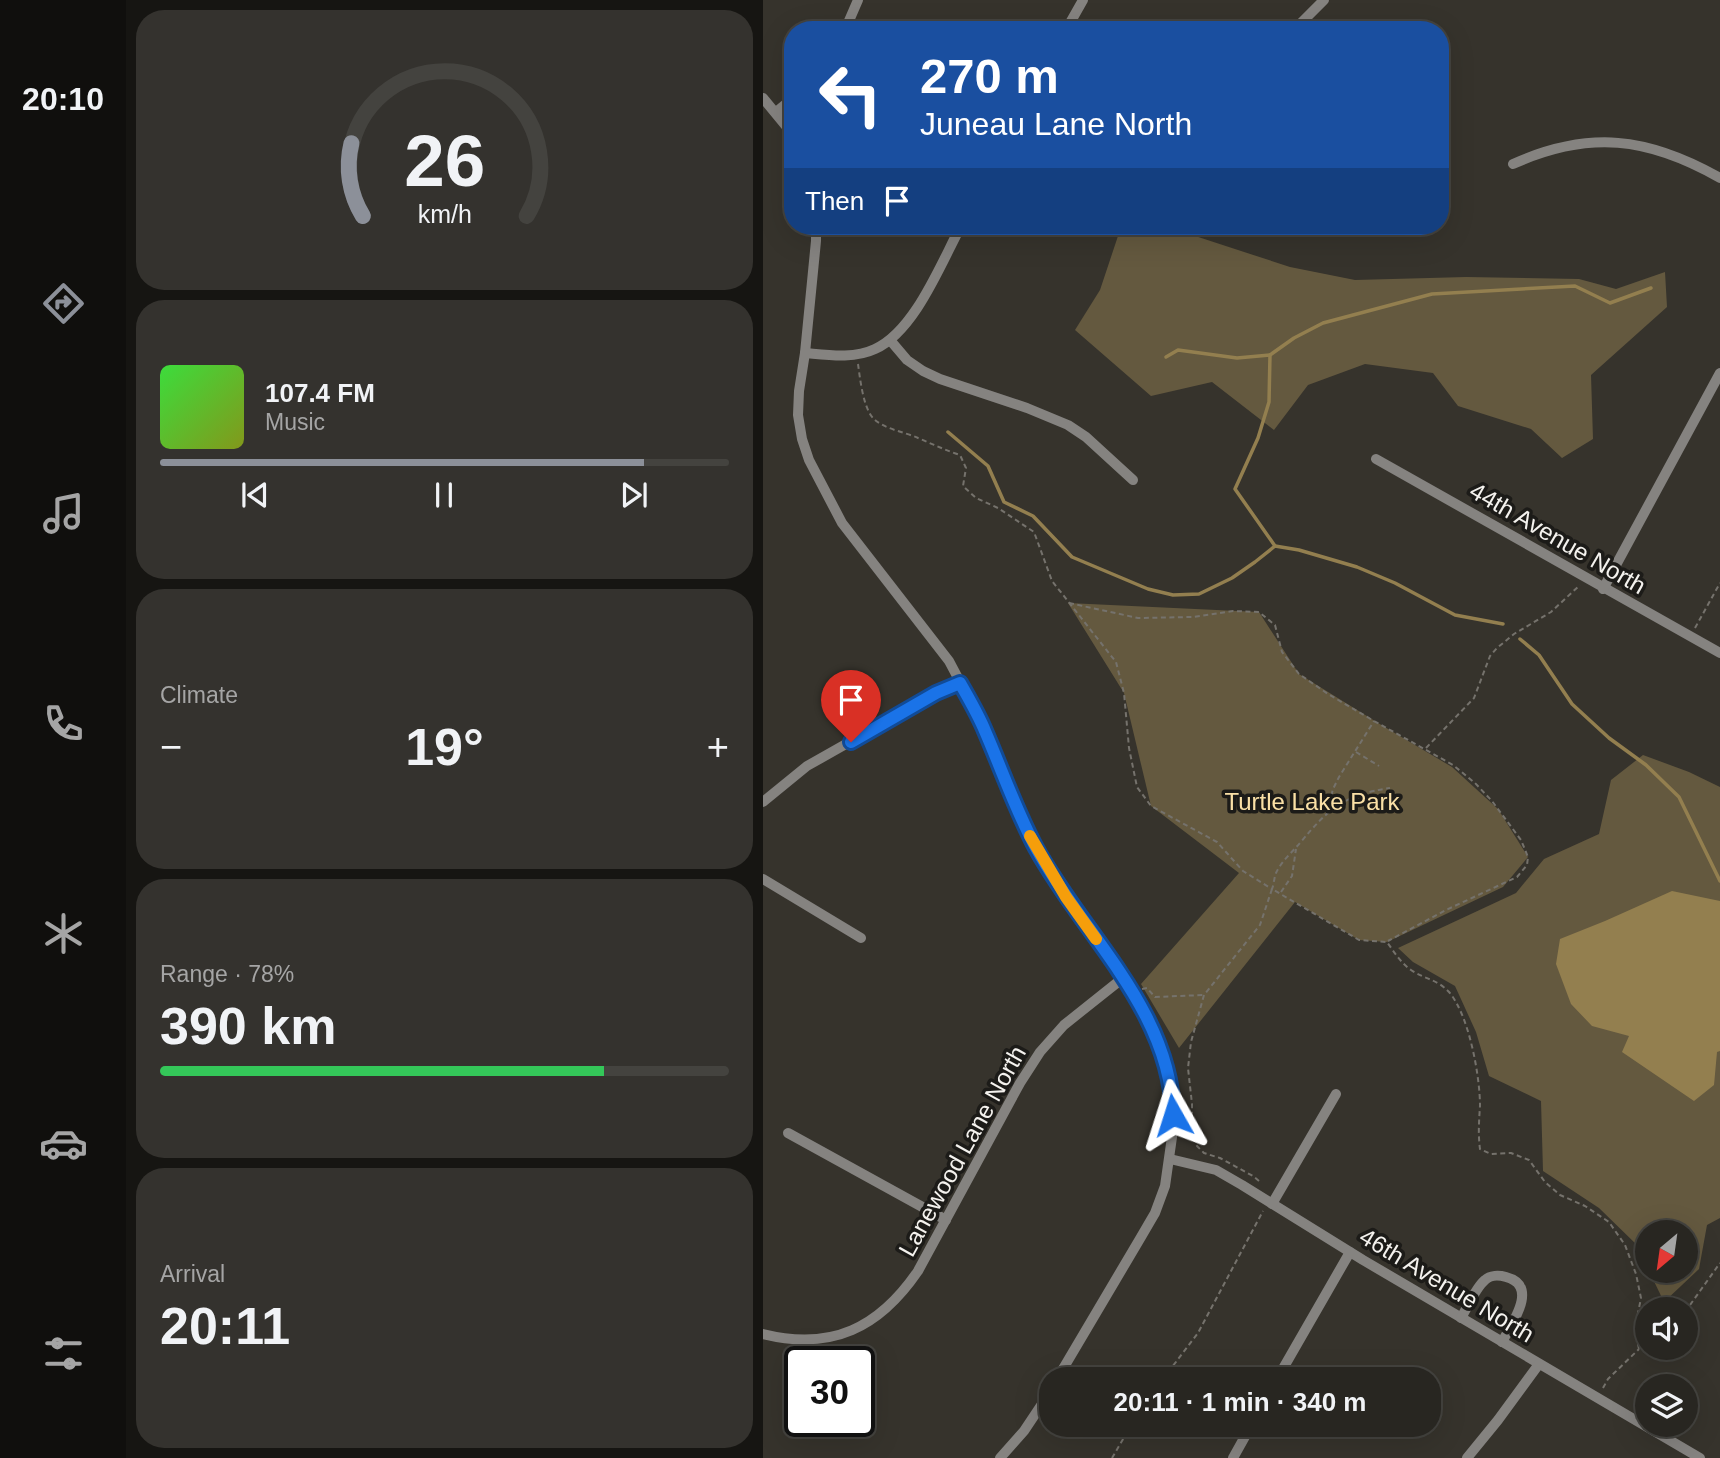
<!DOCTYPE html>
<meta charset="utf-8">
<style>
:root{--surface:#282621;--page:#34322e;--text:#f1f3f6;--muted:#a5a5a5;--line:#44433f;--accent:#8c9099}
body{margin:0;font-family:Helvetica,sans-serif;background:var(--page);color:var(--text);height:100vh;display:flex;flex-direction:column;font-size:26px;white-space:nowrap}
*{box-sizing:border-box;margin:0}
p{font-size:23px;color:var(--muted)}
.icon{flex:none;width:38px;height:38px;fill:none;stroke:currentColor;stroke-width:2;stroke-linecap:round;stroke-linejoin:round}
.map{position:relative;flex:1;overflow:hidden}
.side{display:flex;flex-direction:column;gap:10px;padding:10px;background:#161512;width:637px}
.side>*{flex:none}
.guide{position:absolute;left:21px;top:21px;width:665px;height:214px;border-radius:28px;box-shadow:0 7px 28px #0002,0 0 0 2px var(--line);background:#1a4fa0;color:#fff;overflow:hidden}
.needle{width:46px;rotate:209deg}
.buttons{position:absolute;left:872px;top:1220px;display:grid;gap:14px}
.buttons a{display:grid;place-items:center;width:63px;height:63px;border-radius:50%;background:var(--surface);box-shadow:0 7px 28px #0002,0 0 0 2px var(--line);font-size:35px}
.speed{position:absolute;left:21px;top:1346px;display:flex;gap:14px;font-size:35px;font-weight:700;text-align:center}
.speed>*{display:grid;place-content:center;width:91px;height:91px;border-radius:50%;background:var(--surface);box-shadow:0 7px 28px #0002,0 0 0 2px var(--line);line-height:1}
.speed .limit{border:4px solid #111;border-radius:10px;background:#fff;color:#111}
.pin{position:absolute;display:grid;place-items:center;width:60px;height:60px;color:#fff;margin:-72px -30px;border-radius:50% 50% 50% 0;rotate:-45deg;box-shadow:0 0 7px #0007}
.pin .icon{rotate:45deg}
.me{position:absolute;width:77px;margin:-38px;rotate:354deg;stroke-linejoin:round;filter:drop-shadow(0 0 5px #0008)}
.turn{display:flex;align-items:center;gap:24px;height:147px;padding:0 21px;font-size:32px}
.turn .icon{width:91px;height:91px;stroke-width:2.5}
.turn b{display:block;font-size:49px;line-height:60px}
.then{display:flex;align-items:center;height:66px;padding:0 21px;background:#0003;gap:14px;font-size:26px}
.big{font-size:52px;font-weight:700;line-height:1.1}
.side .widget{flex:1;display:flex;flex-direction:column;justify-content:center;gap:10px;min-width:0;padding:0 24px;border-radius:28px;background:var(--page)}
.side .dial{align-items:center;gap:0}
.dial svg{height:182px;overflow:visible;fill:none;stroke:var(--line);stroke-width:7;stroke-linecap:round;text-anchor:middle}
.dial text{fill:var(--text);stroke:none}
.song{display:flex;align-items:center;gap:21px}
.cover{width:84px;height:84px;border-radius:10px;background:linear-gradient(135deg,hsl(120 70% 55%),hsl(70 70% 35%))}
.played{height:7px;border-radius:4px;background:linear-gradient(90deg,var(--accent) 85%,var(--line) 85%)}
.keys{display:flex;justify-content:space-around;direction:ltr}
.heat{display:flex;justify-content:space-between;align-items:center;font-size:38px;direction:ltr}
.charge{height:10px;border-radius:5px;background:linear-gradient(90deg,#34c759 78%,var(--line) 0)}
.trip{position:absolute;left:276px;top:1367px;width:402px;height:70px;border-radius:28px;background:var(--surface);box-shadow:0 7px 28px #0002,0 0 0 2px var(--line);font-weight:700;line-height:70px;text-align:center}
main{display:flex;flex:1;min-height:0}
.tab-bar{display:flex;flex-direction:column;width:126px;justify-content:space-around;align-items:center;background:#100f0d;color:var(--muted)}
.tab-bar .icon{width:49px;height:49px}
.tab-bar .selected{color:var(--accent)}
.tab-bar b{font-size:32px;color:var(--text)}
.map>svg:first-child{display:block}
</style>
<main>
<nav class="tab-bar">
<b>20:10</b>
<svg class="icon selected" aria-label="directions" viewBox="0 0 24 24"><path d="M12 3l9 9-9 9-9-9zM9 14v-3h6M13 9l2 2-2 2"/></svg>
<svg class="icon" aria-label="music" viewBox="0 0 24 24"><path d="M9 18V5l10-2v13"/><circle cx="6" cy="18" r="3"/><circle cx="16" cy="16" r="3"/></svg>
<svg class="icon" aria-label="phone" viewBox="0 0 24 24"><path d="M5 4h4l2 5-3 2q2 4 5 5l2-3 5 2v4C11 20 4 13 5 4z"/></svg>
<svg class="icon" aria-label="climate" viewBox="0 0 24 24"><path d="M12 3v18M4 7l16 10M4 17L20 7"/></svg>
<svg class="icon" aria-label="car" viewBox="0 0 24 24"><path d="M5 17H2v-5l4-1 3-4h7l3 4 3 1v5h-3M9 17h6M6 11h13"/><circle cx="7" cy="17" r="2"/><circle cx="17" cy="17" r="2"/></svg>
<svg class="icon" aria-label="filters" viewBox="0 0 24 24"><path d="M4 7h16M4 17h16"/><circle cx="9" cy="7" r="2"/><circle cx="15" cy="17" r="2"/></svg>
</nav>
<section class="side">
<div class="widget dial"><svg viewBox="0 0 100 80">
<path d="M14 69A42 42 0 1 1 86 69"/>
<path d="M14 69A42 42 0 0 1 9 37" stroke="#8c9099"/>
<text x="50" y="56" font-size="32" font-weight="700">26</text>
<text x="50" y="72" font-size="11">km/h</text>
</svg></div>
<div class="widget">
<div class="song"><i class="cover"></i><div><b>107.4 FM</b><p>Music</p></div></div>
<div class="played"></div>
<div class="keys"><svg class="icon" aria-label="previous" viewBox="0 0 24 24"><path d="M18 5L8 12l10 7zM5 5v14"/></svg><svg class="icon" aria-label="pause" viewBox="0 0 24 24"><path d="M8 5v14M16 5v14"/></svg><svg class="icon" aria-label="next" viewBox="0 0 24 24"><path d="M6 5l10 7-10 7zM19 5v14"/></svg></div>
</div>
<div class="widget"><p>Climate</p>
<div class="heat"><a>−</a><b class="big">19°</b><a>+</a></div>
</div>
<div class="widget"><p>Range · 78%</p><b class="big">390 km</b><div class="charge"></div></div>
<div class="widget"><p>Arrival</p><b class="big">20:11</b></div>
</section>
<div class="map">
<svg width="957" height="1458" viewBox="0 0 957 1458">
<rect width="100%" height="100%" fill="#36332c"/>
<g fill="#64593f">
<path d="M420,232L527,267L592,280L703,277L816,279L853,289L902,272L904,307L828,375L830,439L799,458L768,429L695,406L670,373L602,364L545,385L511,430L449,382L388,396L312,330L337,290L355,236Z"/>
<path d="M305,603L496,612L536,674L620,726L689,767L735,809L765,857L740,887L624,942L596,940L532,902L416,1048L378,984L476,873L388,806L361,693Z"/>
<path d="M880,755L926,772L957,787V1218L944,1225L936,1269L901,1302L886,1271L922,1270V1232H884V1265L875,1246L836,1208L780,1171L778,1101L726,1076L713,1032L692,986L650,962L635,948L753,893L781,859L836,834L848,780Z"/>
</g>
<path fill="#937f4f" d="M909,891L957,901V1051L954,1052L951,1085L931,1101L859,1052L866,1036L829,1026L808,1004L793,964L797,939L842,921Z"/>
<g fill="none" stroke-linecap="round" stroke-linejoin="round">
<g stroke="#937f4f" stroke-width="3.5">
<path d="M403,357L415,350L474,358L507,355"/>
<path d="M185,432L225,466L241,502L270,516L309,557L385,589L410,595L436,594L469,578L492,562L512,546L536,550L594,567L632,583L692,615L740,624"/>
<path d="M512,546L472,489L495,438L506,402L507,355L531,338L560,323L669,294L812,286L847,303L888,288"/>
<path d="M757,639L776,655L809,704L846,738L883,765L916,797L957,881"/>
</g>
<g stroke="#75726c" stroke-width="2" stroke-dasharray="5 3.5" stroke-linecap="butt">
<path d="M95,364C97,378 100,407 110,418C120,429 142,432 155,438C169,444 182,450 197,455L203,468L200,486L213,498L235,508L271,532L289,581L353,662L361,693L366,748L374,787L388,806L454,842L480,871L509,889C511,884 511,878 513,873C518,862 529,852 537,843C566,808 581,795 627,788"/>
<path d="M306,603L375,618L430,617L470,611L496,612L512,625L519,652L536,674L565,694L611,721L690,765L712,783L729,801L758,840L765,857L764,865L754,877L683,910L625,941"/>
<path d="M932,628L957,583"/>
<path d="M663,748L711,698L727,656L734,648L751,634L788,612L817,585"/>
<path d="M593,752L616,766"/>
<path d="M564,812L570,789L576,777L611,721"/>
<path d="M518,892L529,876L533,849"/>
<path d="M379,989L384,988L392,997L440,995"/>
<path d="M496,1181L490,1176L457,1158L441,1153L434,1146L429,1131V1104L425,1068L428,1042L441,995L497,925L509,889L596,940L624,942C631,952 638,963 648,970C661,979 674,979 686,992C706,1015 717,1076 717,1106C716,1121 715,1134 717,1149L728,1154L748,1153L766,1160L782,1182L797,1195L822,1206L846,1222L862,1245L873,1274L878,1298L872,1328L876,1349L885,1351L896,1348"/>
<path d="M922,1312L957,1263"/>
<path d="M400,1379L435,1333L500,1211"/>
<path d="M840,1388L845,1379L876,1349"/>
<path d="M349,1458L369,1424"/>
</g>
<g stroke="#858380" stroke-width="10">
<path d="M82,30L95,0"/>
<path d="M303,30L320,0"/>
<path d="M531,30L561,0"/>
<path d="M0,98L23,126L30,137"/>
<path d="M13,112L30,98"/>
<path d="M750,164C826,130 885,137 957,178"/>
<path d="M53,226V241L42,353L36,391L35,415L39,439L46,460L79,523L186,661L221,727L265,833L283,865L303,897L360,978L384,1016L396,1042L405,1071L410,1100V1130L402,1186L392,1213L378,1237L294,1379"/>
<path d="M127,340L144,360L160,371L177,379L264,408L305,425L323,437L370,480"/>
<path d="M42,353C65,355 91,359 112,349C152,331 178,263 198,226"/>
<path d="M613,459L957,653"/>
<path d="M840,589L957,373"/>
<path d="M0,802L44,766L173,693L197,683"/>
<path d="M0,879L98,938"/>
<path d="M25,1133L183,1220"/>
<path d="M407,1159L453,1170L479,1185L600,1260L937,1458"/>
<path d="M509,1204L573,1094"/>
<path d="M698,1318C704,1308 713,1287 722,1280C727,1275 736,1275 743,1277C777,1286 748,1325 739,1342"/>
<path d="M0,1334C69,1351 116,1328 155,1271L257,1083L277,1052L301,1025L360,978"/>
<path d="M514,1379L587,1252"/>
<path d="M237,1458L261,1431L289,1389"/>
<path d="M470,1458L489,1424"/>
<path d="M704,1458L735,1420L776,1364"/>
</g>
</g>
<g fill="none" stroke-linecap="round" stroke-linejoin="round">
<defs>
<path id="route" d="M88,742L173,693L197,683C206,699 215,714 222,731C239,770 253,811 273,848C321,936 408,1010 410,1115"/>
</defs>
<use href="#route" stroke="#114b97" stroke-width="18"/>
<use href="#route" stroke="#1a73e8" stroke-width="12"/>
<path stroke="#f59e0b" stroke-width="12" d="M267,836L303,897L333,939"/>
</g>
<g text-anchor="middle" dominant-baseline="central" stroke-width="7" stroke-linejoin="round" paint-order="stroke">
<g font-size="24" fill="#f4f2ee" stroke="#1c1b18">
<text transform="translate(795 538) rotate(30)">44th Avenue North</text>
<text transform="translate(199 1151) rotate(-61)">Lanewood Lane North</text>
<text transform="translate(684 1285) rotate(31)">46th Avenue North</text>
</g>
<g font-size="24" fill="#fae0a6" stroke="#1c1b18">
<text x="549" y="801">Turtle Lake Park</text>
</g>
</g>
</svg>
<div class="buttons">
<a><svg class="needle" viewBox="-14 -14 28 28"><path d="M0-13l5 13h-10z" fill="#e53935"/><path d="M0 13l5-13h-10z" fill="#a5a5a5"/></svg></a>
<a><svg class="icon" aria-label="sound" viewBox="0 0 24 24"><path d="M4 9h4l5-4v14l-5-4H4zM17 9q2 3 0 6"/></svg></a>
<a><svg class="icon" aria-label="layers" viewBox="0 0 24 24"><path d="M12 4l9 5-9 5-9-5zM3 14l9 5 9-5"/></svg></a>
</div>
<div class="speed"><div class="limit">30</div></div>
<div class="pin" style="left:88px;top:742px;background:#d93025"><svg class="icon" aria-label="arrive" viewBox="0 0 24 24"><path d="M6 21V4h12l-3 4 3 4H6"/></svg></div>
<svg class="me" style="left:410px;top:1115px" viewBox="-20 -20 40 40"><path d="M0-17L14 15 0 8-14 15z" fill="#1a73e8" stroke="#fff" stroke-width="4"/></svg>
<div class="trip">20:11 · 1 min · 340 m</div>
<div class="guide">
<div class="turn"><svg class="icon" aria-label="left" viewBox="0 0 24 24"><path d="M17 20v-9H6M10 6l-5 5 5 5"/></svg><div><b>270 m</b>Juneau Lane North</div></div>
<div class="then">Then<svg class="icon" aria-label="arrive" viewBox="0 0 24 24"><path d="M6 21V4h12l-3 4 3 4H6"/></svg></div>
</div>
</div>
</main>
